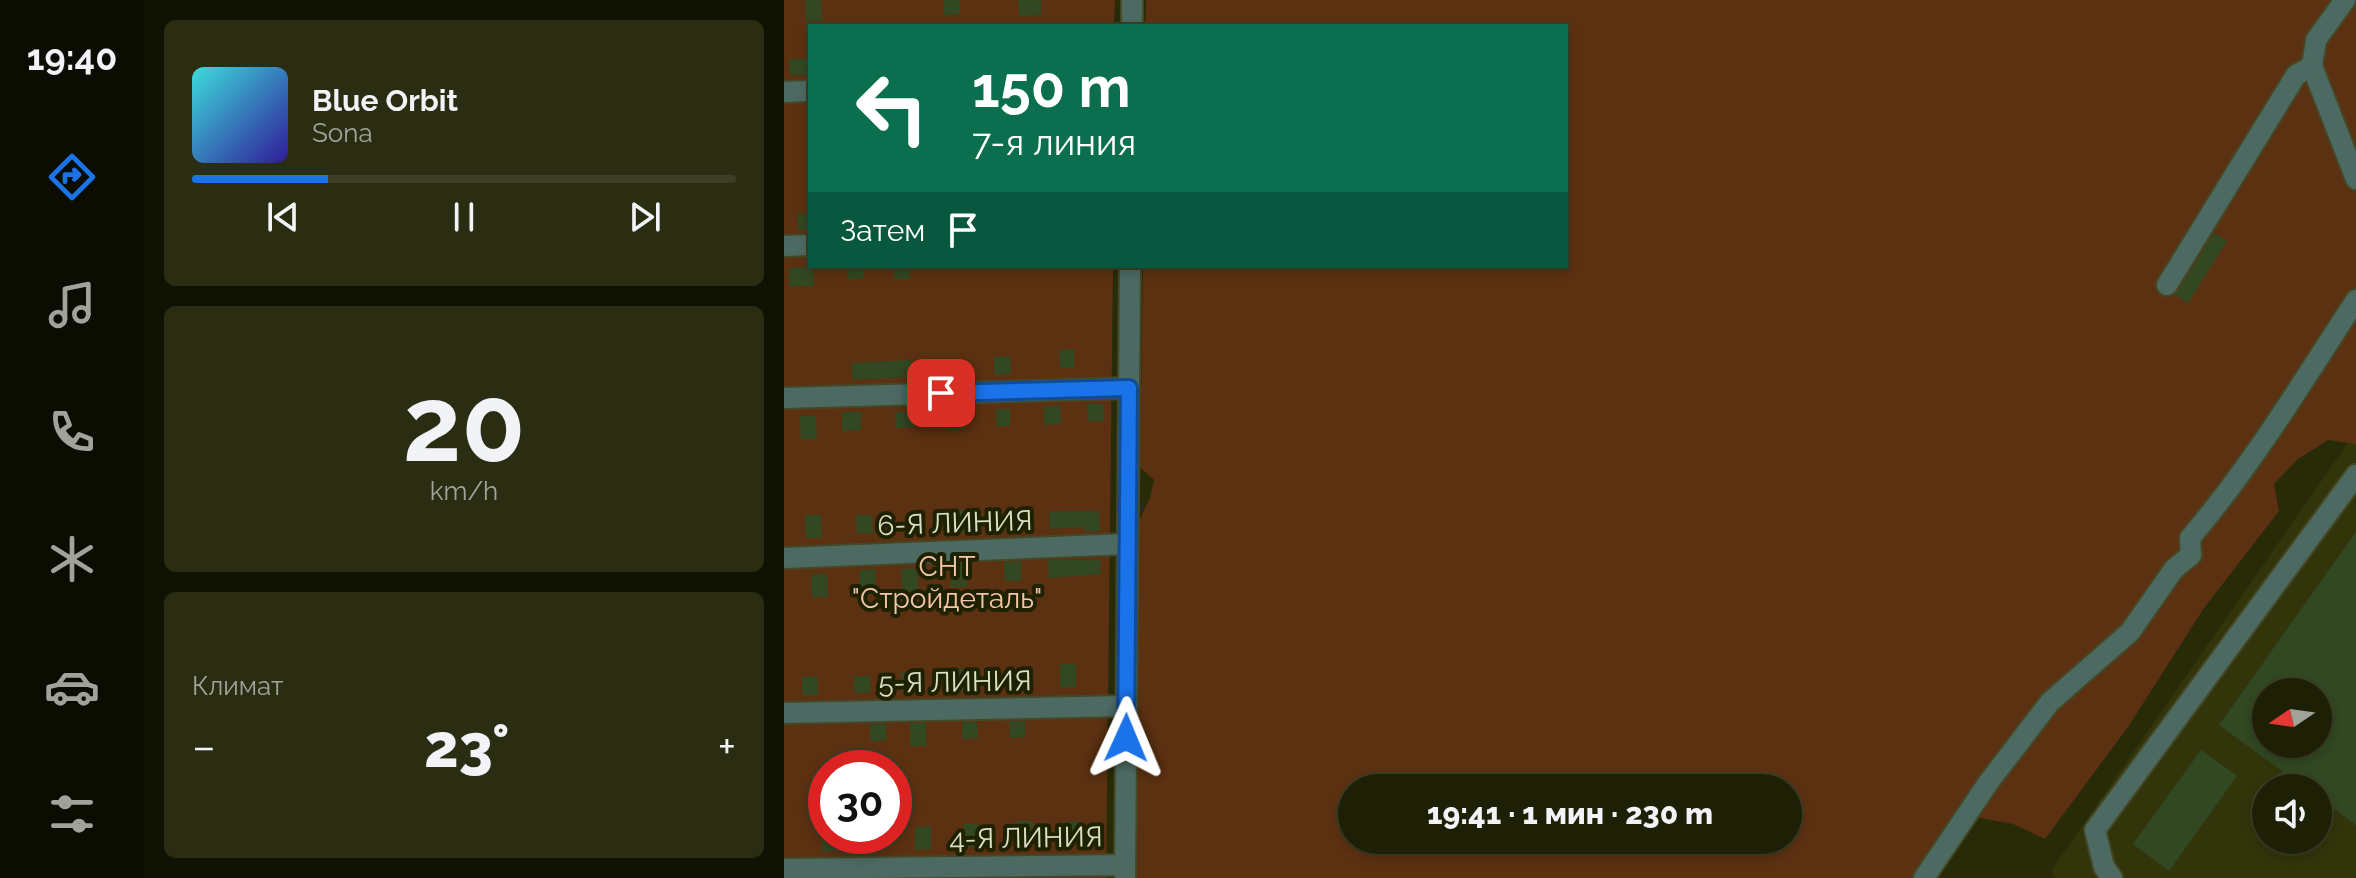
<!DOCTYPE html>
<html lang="ru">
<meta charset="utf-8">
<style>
:root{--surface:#1e2005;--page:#2b2d13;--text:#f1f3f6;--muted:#a1a39a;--line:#3c3e27;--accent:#1a73e8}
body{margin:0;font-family:Raleway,sans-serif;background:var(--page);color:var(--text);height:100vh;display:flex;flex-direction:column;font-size:30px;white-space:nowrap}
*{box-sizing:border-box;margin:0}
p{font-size:26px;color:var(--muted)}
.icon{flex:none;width:44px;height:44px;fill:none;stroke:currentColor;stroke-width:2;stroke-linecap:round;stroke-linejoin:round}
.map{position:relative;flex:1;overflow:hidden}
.sheet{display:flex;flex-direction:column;gap:20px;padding:20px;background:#101203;width:640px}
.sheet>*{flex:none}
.hud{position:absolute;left:24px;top:24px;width:760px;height:244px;border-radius:0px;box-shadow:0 4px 12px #0003,0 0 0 2px var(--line);background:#0b6e4f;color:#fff;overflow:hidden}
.needle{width:52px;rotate:257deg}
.fabs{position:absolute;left:1468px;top:678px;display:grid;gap:16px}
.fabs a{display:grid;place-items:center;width:80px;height:80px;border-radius:50%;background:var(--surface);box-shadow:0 4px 12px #0003,0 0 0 2px var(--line);font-size:40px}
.speed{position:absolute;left:24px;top:750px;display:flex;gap:16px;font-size:40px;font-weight:700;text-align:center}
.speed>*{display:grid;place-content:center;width:104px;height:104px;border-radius:50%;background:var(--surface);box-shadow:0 4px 12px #0003,0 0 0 2px var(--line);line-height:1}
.speed .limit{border:12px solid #d22;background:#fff;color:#111}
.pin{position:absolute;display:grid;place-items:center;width:68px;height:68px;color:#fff;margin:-34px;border-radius:16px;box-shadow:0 4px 12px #0006}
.me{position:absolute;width:88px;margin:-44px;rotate:1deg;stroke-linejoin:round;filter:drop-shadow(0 0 6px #0008)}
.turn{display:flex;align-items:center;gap:28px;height:168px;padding:0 32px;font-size:36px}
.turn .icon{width:104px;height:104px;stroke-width:2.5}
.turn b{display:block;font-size:56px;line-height:68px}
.then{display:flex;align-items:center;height:76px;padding:0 32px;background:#0003;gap:16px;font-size:30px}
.big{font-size:60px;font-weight:800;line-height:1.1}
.sheet .widget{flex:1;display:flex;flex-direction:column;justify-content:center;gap:12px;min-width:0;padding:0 28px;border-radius:12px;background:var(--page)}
.sheet .dial{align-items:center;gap:0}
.dial b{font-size:104px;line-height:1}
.song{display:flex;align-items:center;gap:24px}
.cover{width:96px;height:96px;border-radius:12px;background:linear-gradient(135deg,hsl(180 70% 55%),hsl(250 70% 35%))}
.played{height:8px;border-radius:4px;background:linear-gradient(90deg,var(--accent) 25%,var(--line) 25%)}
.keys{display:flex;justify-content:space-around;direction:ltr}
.heat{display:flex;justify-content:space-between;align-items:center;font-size:44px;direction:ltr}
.trip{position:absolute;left:554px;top:774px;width:464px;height:80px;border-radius:40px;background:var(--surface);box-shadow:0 4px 12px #0003,0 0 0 2px var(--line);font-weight:800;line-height:80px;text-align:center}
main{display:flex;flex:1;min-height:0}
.tabs{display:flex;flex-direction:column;width:144px;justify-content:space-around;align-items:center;background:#0c0d02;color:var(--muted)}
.tabs .icon{width:56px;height:56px}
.tabs .selected{color:var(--accent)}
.tabs b{font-size:36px;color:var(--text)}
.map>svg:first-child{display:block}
</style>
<main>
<nav class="tabs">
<b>19:40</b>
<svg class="icon selected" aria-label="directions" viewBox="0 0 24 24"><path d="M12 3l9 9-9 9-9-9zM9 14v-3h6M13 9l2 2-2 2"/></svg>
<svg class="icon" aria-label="music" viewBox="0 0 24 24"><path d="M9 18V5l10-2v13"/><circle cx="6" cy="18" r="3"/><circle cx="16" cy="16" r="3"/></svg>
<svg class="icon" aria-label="phone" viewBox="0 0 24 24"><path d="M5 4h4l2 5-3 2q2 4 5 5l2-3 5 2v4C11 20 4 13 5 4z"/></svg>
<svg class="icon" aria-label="climate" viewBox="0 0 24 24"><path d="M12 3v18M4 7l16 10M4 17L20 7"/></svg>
<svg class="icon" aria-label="car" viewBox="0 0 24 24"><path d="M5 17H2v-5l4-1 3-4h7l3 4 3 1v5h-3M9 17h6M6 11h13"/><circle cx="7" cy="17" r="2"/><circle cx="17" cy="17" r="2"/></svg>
<svg class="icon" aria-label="filters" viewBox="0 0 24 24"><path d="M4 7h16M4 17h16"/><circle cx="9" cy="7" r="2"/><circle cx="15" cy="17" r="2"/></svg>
</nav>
<section class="sheet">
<div class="widget">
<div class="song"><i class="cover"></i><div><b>Blue Orbit</b><p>Sona</p></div></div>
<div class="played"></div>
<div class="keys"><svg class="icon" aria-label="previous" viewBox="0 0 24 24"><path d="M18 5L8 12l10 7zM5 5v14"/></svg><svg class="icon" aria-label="pause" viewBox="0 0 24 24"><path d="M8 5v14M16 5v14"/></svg><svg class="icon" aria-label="next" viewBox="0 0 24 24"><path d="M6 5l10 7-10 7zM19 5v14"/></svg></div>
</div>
<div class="widget dial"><b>20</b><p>km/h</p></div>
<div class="widget"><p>Климат</p>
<div class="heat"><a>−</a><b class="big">23°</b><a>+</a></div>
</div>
</section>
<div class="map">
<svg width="1572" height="878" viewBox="0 0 1572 878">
<rect width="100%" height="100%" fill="#282b07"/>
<path fill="#32350a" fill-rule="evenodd" d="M1572,431V878H1272L1267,871ZM1482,692H1534V744H1482ZM1482,788H1534V840H1482Z"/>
<g fill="#5c3111" fill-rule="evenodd">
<path d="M0,0H331L330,26H26V266H329L322,878H0ZM42,768H110V836H42Z"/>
<path d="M362,0H1572V444L1544,440L1514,459L1490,484L1495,511L1420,608L1344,727L1261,839L1229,824L1174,814L1129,878H346L355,521L366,498L370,480L356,467L359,266H782V26H361ZM568,788H1004V840H568Z"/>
</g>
<g fill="#314822" fill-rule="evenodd">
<path d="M21,0H37L38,21H22Z"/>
<path d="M160,0H176V14L160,15Z"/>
<path d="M234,0H257V15L235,16Z"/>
<path d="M5,59H26V75H6Z"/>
<path d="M26,213V230H14L13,214Z"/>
<path d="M1430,233L1443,241L1404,303L1391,295Z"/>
<path d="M63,266H80V278L64,279Z"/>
<path d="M109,266H125L126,279H110Z"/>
<path d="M29,267L30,286H5V268Z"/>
<path d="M290,349V368H276L275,350Z"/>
<path d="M226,356L227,374L210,375V357Z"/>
<path d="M127,360L128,377L68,380V363Z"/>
<path d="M160,360H178L179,376H160Z"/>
<path d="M303,404H319L320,421H304Z"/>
<path d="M260,406H276L277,424L260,425Z"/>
<path d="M212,409H226V426H213Z"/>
<path d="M130,411V427L112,428L111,412Z"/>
<path d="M58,412H77V430L58,431Z"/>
<rect x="165" y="412" width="16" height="17"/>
<path d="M16,416H32L33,439H17Z"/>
<rect x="167" y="510" width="16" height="23"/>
<path d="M281,511H315L316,531L300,532V527L266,529L265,512Z"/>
<path d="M229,513L230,530H214L213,514Z"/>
<path d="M21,515H37L38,538H22Z"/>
<path d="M72,515H88L89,533L73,534Z"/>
<path d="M136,515L137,534H122L121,516Z"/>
<path d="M1572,532V825L1534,797V788H1521L1435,725ZM1482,692H1534V744H1482Z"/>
<path d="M264,560H316L317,574L265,578Z"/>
<path d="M237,561V581H221L220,562Z"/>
<path d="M166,564H182L183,587H167Z"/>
<path d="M133,568L134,591L118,592L117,569Z"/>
<path d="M91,569L92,592H76L75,570Z"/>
<path d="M27,574H43L44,597H28Z"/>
<rect x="276" y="664" width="16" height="23"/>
<path d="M187,668V691L172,692L171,669Z"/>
<path d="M224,670H240L241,687L225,688Z"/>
<path d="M117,672H132L133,691H117Z"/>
<path d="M33,676L34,695H18V677Z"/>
<path d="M86,676V693H70V677Z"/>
<path d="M225,721H241V737L226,738Z"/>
<path d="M178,722H193L194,738L178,739Z"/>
<rect x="126" y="723" width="16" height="23"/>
<rect x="86" y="724" width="16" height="17"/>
<path d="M1417,750L1453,776L1385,871L1349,844Z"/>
<path d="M233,821H249V837L234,838Z"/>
<path d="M295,821L296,844L280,845L279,822Z"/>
<path d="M179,824H194L195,847H180Z"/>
<path d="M147,826V849L131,850V827Z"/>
<path d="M38,836H54V851L38,852Z"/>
<path d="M84,836H100V850L84,851Z"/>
</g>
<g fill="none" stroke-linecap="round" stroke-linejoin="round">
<defs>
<g id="minor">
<path d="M1561,0L1532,40L1528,66L1572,179"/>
<path d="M348,26V0"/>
<path d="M0,92L26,91"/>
<path d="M0,246L26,245"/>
<path d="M1383,285L1512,75L1528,66"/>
<path d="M0,398L345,388"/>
<path d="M0,558L344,544"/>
<path d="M0,713L343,706"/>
<path d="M0,869L341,865"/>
<path d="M341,878L346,266"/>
<path d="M1140,878L1204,783L1266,702L1346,632L1390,569L1407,555L1406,538C1469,464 1519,381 1572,300"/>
<path d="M1328,878L1320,867L1311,830L1572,475"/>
</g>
</defs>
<use href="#minor" stroke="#454826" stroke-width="24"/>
<use href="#minor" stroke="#4d6a62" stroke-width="20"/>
</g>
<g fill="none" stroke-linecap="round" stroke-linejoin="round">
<defs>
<path id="route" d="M157,393L345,388L342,738"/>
</defs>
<use href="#route" stroke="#114b97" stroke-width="20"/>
<use href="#route" stroke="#1a73e8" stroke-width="14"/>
</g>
<g text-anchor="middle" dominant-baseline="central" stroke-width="8" stroke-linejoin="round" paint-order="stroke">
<g font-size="28" fill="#dbdfc6" stroke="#1f2200">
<text transform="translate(171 523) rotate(-2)">6-Я ЛИНИЯ</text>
<text transform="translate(171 682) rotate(-1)">5-Я ЛИНИЯ</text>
<text transform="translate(242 838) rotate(-1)">4-Я ЛИНИЯ</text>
</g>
<g font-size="28" fill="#f5c6a8" stroke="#1f2200">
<text x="163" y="566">СНТ<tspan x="163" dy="32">"Стройдеталь"</tspan></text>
</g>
</g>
</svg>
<div class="fabs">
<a><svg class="needle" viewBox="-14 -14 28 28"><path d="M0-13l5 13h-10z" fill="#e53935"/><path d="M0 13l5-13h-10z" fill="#a1a39a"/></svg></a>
<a><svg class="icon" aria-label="sound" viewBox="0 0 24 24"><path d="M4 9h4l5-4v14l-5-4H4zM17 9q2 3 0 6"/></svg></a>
</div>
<div class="speed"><div class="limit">30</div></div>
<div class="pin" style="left:157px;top:393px;background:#d93025"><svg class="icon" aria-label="arrive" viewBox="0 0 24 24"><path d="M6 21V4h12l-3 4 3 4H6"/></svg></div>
<svg class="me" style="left:342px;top:738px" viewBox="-20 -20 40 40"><path d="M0-17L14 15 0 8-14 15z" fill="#1a73e8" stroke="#fff" stroke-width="4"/></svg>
<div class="trip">19:41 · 1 мин · 230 m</div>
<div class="hud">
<div class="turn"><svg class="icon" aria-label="left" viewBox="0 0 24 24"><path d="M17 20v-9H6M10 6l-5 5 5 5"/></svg><div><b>150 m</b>7-я линия</div></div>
<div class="then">Затем<svg class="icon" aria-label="arrive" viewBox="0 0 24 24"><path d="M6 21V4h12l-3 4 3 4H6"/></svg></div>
</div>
</div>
</main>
